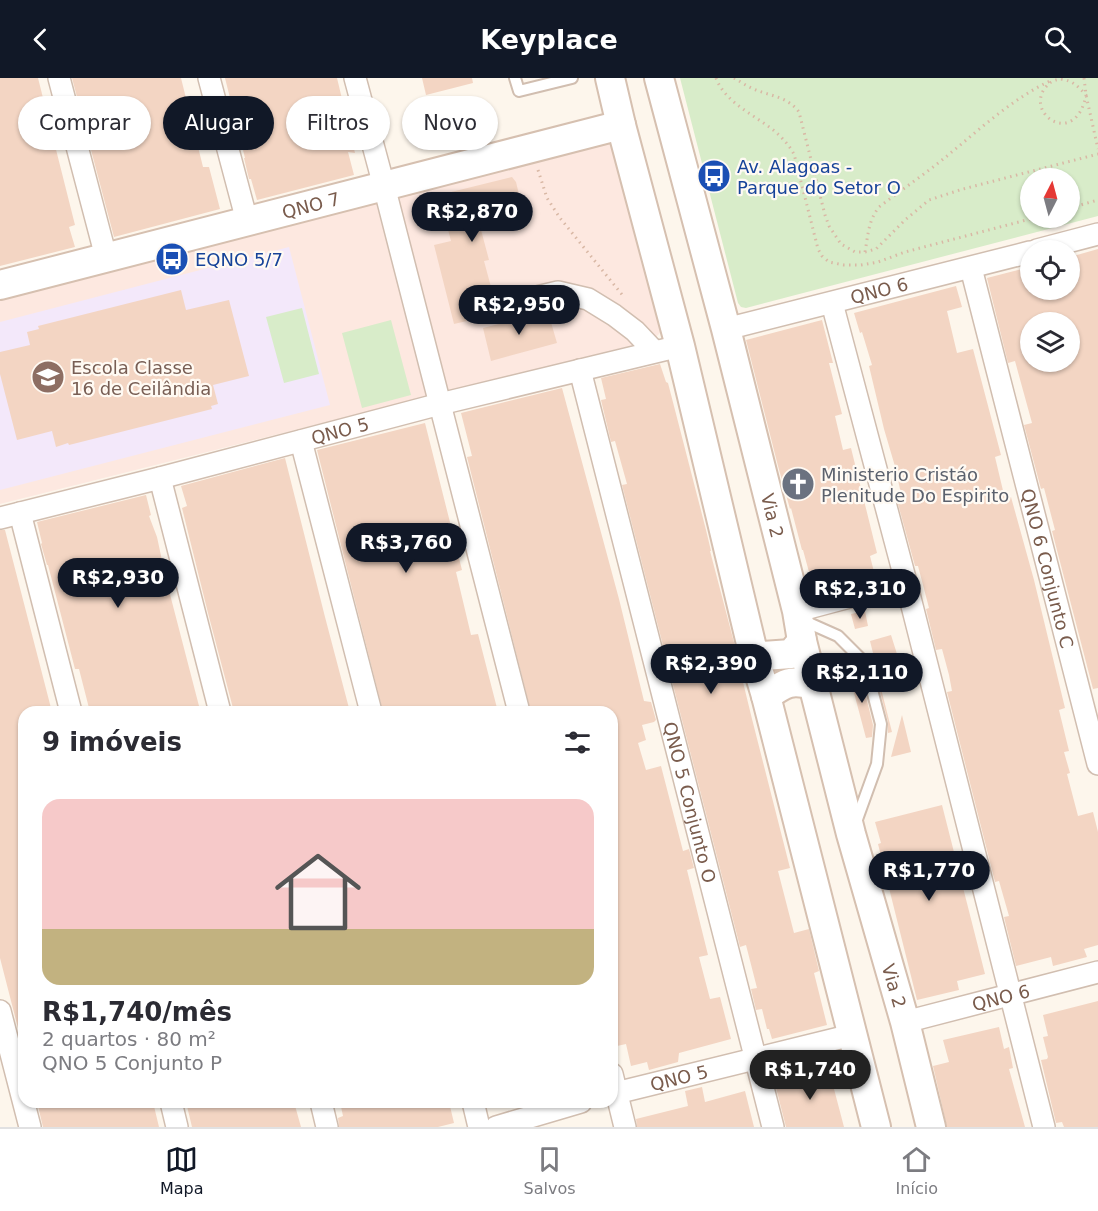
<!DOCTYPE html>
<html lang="pt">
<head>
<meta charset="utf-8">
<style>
	:root { --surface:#fff; --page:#f2f2f3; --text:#2b2b33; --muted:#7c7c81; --line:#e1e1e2; --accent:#111827 }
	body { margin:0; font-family:"DejaVu Sans",sans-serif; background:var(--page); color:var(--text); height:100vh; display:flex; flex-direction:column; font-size:22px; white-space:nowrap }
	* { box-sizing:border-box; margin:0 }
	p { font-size:20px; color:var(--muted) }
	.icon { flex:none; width:33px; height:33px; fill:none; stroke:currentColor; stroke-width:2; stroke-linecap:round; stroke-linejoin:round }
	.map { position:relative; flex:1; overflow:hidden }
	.side { position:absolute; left:18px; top:628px; width:600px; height:402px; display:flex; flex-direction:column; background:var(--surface); border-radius:18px; box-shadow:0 2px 4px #0004 }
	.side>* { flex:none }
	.hud { position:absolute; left:18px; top:18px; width:600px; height:54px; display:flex; gap:12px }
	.needle { width:39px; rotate:6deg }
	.controls { position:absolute; left:1020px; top:90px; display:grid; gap:12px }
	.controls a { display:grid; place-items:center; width:60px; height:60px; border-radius:50%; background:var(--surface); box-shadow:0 2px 4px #0004; font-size:30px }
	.price { position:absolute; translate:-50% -51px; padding:0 14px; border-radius:21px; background:var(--accent); color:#fff; font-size:20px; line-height:39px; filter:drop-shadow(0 2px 3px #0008) }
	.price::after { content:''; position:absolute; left:50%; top:36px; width:18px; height:14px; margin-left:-9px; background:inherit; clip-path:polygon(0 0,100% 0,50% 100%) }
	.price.active { background:#222; color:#fff }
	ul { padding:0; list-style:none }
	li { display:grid; align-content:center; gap:12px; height:318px; padding:0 24px }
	li span { display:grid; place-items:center; height:186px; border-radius:18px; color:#555 }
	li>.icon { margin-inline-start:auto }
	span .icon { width:108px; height:108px; fill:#fffc; stroke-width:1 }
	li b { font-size:26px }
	h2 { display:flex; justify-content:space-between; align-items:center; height:72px; padding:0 24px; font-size:26px }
	.chip { padding:0 21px; border-radius:27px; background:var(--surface); box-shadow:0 2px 4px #0004; font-size:21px; line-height:54px }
	.chip.active { background:var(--accent); color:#fff }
	header { display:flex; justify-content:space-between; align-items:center; height:78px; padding:0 24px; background:var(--accent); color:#fff; font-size:27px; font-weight:700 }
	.dock { display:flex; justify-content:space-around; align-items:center; height:84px; border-top:2px solid var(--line); background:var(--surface); font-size:16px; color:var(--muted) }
	.dock a { display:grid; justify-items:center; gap:3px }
	.dock .active { color:var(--accent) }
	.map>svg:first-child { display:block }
</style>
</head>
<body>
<header><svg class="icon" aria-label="back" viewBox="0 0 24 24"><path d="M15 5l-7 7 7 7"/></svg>Keyplace<svg class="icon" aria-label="search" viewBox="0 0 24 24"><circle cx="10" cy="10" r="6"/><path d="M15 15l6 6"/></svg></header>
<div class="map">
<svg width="1098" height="1049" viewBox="0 0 1098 1049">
	<rect width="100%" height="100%" fill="#fdf6ec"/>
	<path fill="#fde8e0" d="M610 63 615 66 663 252 653 262 0 426V218Z"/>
	<path fill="#f3e8fa" d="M289 169 330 327 0 412V244Z"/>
	<path fill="#d8ecc9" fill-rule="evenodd" d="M680 0H1098V138L746 230 741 229 738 225ZM1070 100V140H1030V100Z
		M302 230 319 296 284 305 266 239Z
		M391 242 411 317 362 330 342 255Z"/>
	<path fill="#f3d5c3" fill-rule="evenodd" d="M0 0H38L75 147 69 149 75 169 0 188Z
		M72 0H181L203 89H209L220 131 114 159Z
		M225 0H337L355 75 348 74 354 97 257 122 251 101H249L244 80H245Z
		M422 0H472L473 5 426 17Z
		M512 99 516 104 524 137 480 148 489 182 484 183 491 209 482 212 488 238 454 246 434 167 451 163 439 117Z
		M1098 171V610L1093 611 1052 453 1055 452 1044 410 1041 411 1024 347 1032 345 1015 283 1008 285 987 200 1030 189V212H1070V179ZM1030 244H1070V284H1030Z
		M956 208 962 229 947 233 957 275 973 271 1001 377 995 379 1005 421 1011 419 1034 502 1065 630 1059 632 1069 673 1064 674 1070 695 1067 696 1078 738 1093 734 1098 754V867L1084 871 1087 879 1053 888 1051 879 1016 888 1004 839 1009 838 999 803 995 804 947 614 952 613 949 597 942 571 936 572 926 531 929 530 918 488H915L898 426 903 425 898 402H899L884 351 869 288 872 287 862 254 860 255 854 235Z
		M181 212 186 232 229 222 249 298 213 307 218 326 211 328 212 331 69 367 68 365 56 369 52 353 17 362 0 296V274L30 267 27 254 39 251 38 248Z
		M548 234 557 265 491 283 483 250Z
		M822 242 833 285H829L842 336 835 338 843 372 851 370 877 475 870 478 875 498 816 513 810 493 809 494 803 472H802L791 430 790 431 778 388 746 262Z
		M660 286 666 304 668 305 706 452 711 473H710L741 591 743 599 742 600 752 641 790 790 778 793 794 855 809 851 819 893 814 895 827 947 772 961 769 951H767L762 931 756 932 751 911 757 910 746 867 740 869 622 407 627 406 615 363 611 364 601 322 606 321 601 300Z
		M562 310 619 521 644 623 651 624 656 642 654 644 642 647 646 662 638 665 646 692 661 688 683 773 689 771 694 790 687 792 708 877 699 879 710 921 720 919 731 961 679 975 678 984 649 992 647 984 631 988 626 966 617 968 612 948V634H531L467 379 472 378 461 335Z
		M425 345 462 492 456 494 471 557 478 556 498 634H383L317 372Z
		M285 380 325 539 350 634H234L208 535 182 430 187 428 181 408Z
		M146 417 151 437 149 438 157 459 166 501 199 628 171 634H90L79 591H75L48 487H47L41 466 42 465 37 444Z
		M0 452H5L52 634H24V954H19L0 880Z
		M865 533 868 548 855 551 851 536Z
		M891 557 897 576 875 583 870 563Z
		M872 583H874L892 654 888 655V644Z
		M860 594 873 647 872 659 866 660 849 596Z
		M902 637 911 674 891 679Z
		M942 727 985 896 957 903 959 912 917 922 878 766 881 765 875 744Z
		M1098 923V1049H1064L1062 1044 1056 1045 1041 982 1047 981 1048 979 1043 959 1048 958 1043 937Z
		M999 949 1004 971 1009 969 1013 990 1009 991 1025 1049H947L933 988 949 984 943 962Z
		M829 992 844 1049H786L775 1006 795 999Z
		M702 1009 705 1024 745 1013 754 1049H637L636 1041 688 1028 685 1013Z
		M37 1024H153L159 1049H43Z
		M186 1024H294L301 1049H192Z
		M340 1024H449L454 1045 438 1049H339L338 1040 343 1038Z"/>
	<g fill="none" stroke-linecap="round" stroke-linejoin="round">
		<g stroke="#d1beb0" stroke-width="14">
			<path id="lane" d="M515 0 519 13 572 0
				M802 542 838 558 865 585 881 646 877 686 856 744
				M813 597 865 585"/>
		</g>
		<g stroke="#d1beb0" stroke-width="24">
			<g id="street">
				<path d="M59 0 106 179"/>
				<path d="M209 0 247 143"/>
				<path d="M355 0 384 108 519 634"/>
				<path d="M1037 172 1098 156"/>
				<path id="s1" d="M971 190 1098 686"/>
				<path d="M832 225 906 504 1044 1049"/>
				<path d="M499 228 558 214 588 221 614 237 635 253 654 273"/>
				<path id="s2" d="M726 251 1030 174"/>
				<path id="s3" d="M580 292 773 1049"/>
				<path d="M301 363 371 634"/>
				<path d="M160 400 220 634"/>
				<path d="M20 435 71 634"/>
				<path id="s4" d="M0 440 160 400 440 326 680 268"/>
				<path d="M797 533 906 504"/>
				<path d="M0 933 30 1049"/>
				<path id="s5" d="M905 944 1098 894"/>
				<path d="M612 996 625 1049"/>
				<path id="s6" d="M612 1016 852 957"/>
				<path d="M171 1024 177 1049"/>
				<path d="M321 1024 327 1049"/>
				<path d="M473 1024 479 1049"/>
				<path d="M496 1049 581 1024"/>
			</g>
		</g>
		<g stroke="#d6c0b0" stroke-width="32">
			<g id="secondary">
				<path d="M610 0 621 47 680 268 753 574 766 618 876 1049"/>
				<path id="s7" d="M659 0 726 251 797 533 802 563 851 756 905 944 931 1049"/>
				<path id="s8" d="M0 207 621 47"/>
				<path d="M753 574 763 578 791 576 802 563"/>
				<path d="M766 618C785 605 790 601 813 607"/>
			</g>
		</g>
		<path stroke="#d9b8a5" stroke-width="3" stroke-dasharray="1.5 4.5" stroke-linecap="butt" d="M716 0C726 27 760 39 779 57 785 63 790 69 794 76L818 171 822 178 829 184 844 187H861L878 184 905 174 1034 140
			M734 0C741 4 748 9 756 12 771 18 788 19 799 34L825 137 829 148 841 166 855 174H865L876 171 905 142 929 122 963 111 1098 76
			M1084 0 1086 17 1098 71
			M1061 1C1073 3 1078 8 1086 17 1076 70 1025 37 1045 10 1050 4 1053 2 1061 1Z
			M538 92 547 120 560 140 624 219
			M1070 130 1098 122
			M865 174C868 158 868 143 879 129 900 113 922 98 942 82 977 54 1011 21 1052 2"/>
		<use href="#lane" stroke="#fff" stroke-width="10"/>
		<use href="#street" stroke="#fff" stroke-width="21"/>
		<use href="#secondary" stroke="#fff" stroke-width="28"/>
	</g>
	<defs>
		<g id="bus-disc" transform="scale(1.725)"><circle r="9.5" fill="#1a4fb4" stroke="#fffaf3"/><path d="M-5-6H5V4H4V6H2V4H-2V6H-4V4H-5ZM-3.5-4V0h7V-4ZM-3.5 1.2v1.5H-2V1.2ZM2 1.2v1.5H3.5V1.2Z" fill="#fff"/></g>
		<g id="school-disc" transform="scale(1.725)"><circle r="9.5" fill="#8d6e63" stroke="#fffaf3"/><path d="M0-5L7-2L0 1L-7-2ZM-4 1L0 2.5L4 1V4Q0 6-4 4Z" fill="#fff"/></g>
		<g id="church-disc" transform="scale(1.725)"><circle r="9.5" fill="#6b7280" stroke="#fffaf3"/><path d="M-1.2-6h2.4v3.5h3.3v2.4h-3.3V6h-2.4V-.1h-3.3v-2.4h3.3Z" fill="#fff"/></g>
	</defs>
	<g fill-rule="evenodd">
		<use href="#bus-disc" x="714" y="98"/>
		<use href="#bus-disc" x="172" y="181"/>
		<use href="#school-disc" x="48" y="299"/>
		<use href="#church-disc" x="798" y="406"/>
	</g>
	<g text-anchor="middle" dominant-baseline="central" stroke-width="4.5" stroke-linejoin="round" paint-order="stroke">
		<g font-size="18" fill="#164399" stroke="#fffaf3" text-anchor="start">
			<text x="737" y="88">Av. Alagoas -<tspan x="737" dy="21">Parque do Setor O</tspan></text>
			<text x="195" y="181">EQNO 5/7</text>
		</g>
		<g font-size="18" fill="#7a5c4d" stroke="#fffaf3">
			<text stroke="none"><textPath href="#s8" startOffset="321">QNO 7</textPath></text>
			<text stroke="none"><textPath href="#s2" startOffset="158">QNO 6</textPath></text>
			<text stroke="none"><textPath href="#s4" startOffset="351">QNO 5</textPath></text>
			<text stroke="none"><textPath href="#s7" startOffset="452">Via 2</textPath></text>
			<text stroke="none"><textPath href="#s1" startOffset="310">QNO 6 Conjunto C</textPath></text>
			<text stroke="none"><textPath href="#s3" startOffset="446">QNO 5 Conjunto O</textPath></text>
			<text stroke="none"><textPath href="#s7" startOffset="938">Via 2</textPath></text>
			<text stroke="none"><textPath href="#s5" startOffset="99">QNO 6</textPath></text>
			<text stroke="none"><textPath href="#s6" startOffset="69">QNO 5</textPath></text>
		</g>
		<g font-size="18" fill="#785e54" stroke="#fffaf3" text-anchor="start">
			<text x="71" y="289">Escola Classe<tspan x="71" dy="21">16 de Ceilândia</tspan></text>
		</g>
		<g font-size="18" fill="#5b616d" stroke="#fffaf3" text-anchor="start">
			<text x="821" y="396">Ministerio Cristáo<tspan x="821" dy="21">Plenitude Do Espirito</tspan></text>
		</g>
	</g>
</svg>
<div class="controls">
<a><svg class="needle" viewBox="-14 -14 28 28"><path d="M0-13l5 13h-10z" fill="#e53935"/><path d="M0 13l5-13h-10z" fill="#7c7c81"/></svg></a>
<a><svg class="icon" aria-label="locate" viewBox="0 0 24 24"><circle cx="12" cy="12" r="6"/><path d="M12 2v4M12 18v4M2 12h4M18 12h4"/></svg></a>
<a><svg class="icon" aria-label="layers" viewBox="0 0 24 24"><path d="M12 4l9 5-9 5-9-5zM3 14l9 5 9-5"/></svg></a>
</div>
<b class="price" style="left:472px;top:165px">R$2,870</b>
<b class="price" style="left:519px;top:258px">R$2,950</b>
<b class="price" style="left:406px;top:496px">R$3,760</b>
<b class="price" style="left:118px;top:531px">R$2,930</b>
<b class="price" style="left:860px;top:542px">R$2,310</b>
<b class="price" style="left:711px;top:617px">R$2,390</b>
<b class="price" style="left:862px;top:626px">R$2,110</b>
<b class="price" style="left:929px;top:824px">R$1,770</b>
<b class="price active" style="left:810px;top:1023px">R$1,740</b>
<div class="hud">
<a class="chip">Comprar</a>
<a class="chip active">Alugar</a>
<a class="chip">Filtros</a>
<a class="chip">Novo</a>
</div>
<section class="side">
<h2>9 imóveis<svg class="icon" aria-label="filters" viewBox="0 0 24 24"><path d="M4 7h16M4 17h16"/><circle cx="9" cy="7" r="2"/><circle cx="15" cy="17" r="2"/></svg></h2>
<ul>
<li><span style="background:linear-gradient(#f6c9c9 70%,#c2b280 0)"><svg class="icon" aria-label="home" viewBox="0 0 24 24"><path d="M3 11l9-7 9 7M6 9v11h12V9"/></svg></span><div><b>R$1,740/mês</b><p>2 quartos · 80 m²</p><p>QNO 5 Conjunto P</p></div></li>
</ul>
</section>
</div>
<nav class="dock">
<a class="active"><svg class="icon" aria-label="map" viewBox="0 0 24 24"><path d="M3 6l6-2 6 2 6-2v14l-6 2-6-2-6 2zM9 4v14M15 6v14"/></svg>Mapa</a>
<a><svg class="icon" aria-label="saved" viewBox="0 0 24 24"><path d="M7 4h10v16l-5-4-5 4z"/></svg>Salvos</a>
<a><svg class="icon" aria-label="home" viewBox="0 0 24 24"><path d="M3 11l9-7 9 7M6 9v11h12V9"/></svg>Início</a>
</nav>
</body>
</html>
